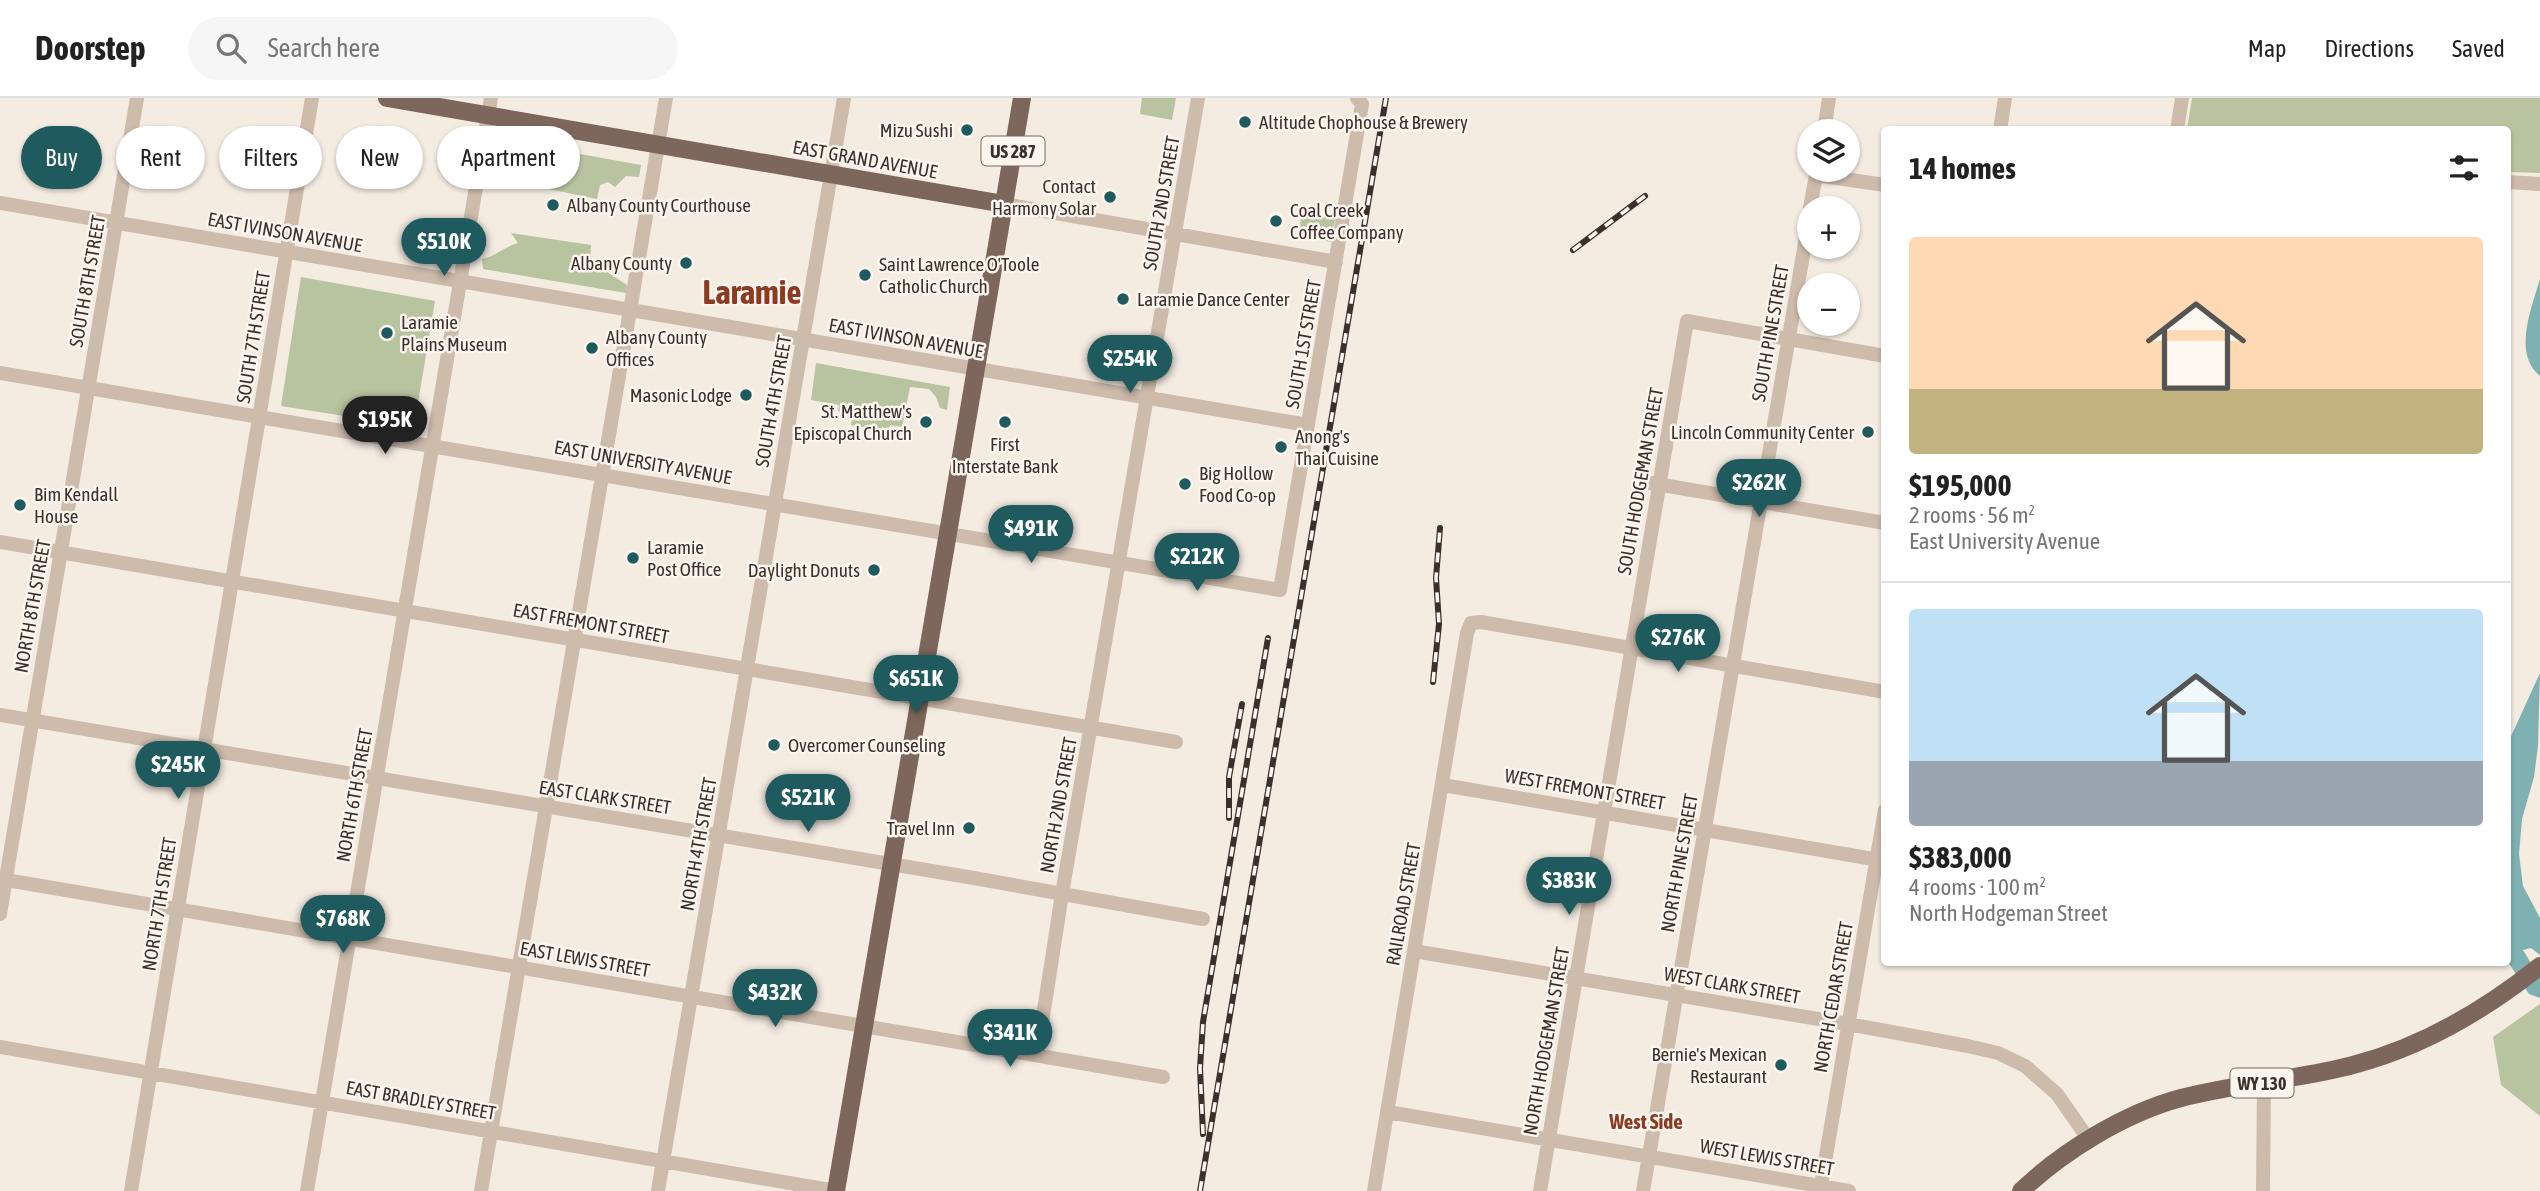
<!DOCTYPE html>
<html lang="en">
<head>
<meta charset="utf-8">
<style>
	:root { --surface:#fff; --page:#f6f6f6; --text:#222; --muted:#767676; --line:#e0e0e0; --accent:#1f5a5e }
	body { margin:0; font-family:"Asap Condensed",sans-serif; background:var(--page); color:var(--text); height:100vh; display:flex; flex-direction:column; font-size:26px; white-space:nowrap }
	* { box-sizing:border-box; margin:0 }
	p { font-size:23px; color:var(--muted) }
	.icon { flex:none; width:38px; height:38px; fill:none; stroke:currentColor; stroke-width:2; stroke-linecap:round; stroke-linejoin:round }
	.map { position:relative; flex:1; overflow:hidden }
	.side { position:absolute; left:1881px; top:28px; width:630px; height:840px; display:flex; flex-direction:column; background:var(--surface); border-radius:7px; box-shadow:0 2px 5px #0004 }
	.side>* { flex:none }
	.hud { position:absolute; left:21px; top:28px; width:665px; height:63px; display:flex; gap:14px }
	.tools { position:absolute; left:1797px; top:21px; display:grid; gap:14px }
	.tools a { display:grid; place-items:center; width:63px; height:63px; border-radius:50%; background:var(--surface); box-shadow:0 2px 5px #0004; font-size:35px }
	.price { position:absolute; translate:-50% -60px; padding:0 16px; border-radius:24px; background:var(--accent); color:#fff; font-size:23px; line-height:46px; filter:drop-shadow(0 2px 4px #0008) }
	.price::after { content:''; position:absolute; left:50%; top:42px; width:21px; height:16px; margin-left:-10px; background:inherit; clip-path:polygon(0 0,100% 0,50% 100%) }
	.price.selected { background:#222; color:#fff }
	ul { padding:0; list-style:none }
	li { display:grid; align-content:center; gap:14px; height:371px; padding:0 28px }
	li+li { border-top:2px solid var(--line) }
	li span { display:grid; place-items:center; height:217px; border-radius:7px; color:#555 }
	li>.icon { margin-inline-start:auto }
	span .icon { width:126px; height:126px; fill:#fffc; stroke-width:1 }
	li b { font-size:30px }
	h2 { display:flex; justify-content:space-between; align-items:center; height:84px; padding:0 28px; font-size:30px }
	.pill { padding:0 24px; border-radius:32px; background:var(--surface); box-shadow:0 2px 5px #0004; font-size:24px; line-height:63px }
	.pill.selected { background:var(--accent); color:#fff }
	header { display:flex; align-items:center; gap:42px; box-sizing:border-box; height:98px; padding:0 35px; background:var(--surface); border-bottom:2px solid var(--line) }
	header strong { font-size:33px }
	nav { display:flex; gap:38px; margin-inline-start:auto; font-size:24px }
	.search { width:490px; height:63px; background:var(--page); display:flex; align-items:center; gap:18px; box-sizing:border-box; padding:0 24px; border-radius:38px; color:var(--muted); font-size:26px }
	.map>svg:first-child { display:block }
</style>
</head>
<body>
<header>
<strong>Doorstep</strong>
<div class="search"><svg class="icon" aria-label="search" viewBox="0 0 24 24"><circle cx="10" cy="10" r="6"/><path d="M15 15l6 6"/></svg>Search here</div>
<nav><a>Map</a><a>Directions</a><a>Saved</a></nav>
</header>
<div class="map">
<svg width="2540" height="1093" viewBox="0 0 2540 1093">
	<rect width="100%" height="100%" fill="#f4ebe1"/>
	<path fill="#b8c4a0" d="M1142 0H1176L1172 22 1140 16Z
		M2192 0H2540V75L2508 74V32L2187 31Z
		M503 42 641 67 639 79 626 78 615 89 608 84 600 87 597 101 524 86 529 65 500 55Z
		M1302 115 1335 121 1331 144 1298 138Z
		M511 135 591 147 590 162 604 167 607 174 627 187 626 195 483 171 482 161C496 158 504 149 518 145Z
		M301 179 435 203 414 329 281 308Z
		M816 265 950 289 947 312 940 310 936 299 929 291 910 289 902 329 890 327 888 334 851 327 852 316 838 313 839 307 811 302Z
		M2540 906V1018L2501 987 2493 939Z"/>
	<path fill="#7fb0b2" d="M2540 181V278C2512 256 2532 209 2540 181Z
		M2540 575 2538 648 2534 679 2522 721 2519 756 2523 788 2540 820V857L2531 850 2523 852 2540 880V900L2529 896 2508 864V645Z"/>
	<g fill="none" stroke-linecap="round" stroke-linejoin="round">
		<path stroke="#cdbbac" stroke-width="14" d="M2000 32 2005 0
			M2177 32 2182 0
			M1824 33 1829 0
			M1816 77 1885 87
			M2508 84 2540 86
			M0 105 1308 327
			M1004 106 1336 164
			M1810 110 1817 72
			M0 275 1280 492 1362 6 1357 0
			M1639 383 1885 425
			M0 444 1176 644
			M0 617 974 780 1203 821
			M1443 687 1885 763
			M0 781 1163 979
			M0 816 137 0
			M1414 853 1848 926 1968 948 1998 955 2025 968 2057 996 2089 1042
			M0 949 836 1093
			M1037 957 1062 796 1198 0
			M1388 1014 1849 1093
			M131 1093 312 0
			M307 1093 491 0
			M481 1093 666 0
			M658 1093 844 0
			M1374 1093 1467 535 1471 525 1481 524 1885 594
			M1540 1093 1687 223 1885 258
			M1643 1093 1810 116
			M1820 1093 1885 712
			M2263 1093 2264 985"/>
		<path stroke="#7d675c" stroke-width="18" d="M387 0 1004 106
			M836 1093 1022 0
			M2021 1093C2063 1053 2125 1015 2181 1000 2238 985 2297 982 2353 967 2422 949 2485 912 2540 868"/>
		<g stroke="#3b302b" stroke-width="6">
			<path id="rail" d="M1573 152 1645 98
				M1433 584 1439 526 1436 480 1440 430
				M1229 720V679L1242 606
				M1203 1036 1200 970 1203 924 1268 540
				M1200 1093 1386 0"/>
		</g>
		<use href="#rail" stroke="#fbf5ee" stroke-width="3.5" stroke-dasharray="10" stroke-linecap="butt"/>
	</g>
	<g fill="#1f5a5e" stroke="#fbf5ee" stroke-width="2.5">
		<circle cx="1245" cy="24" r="7"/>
		<circle cx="967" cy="32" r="7"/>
		<circle cx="1110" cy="99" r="7"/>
		<circle cx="553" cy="107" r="7"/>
		<circle cx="1276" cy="123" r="7"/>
		<circle cx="686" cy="165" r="7"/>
		<circle cx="865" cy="177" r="7"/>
		<circle cx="1123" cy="201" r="7"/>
		<circle cx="387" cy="235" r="7"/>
		<circle cx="592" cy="250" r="7"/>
		<circle cx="746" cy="297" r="7"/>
		<circle cx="926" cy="324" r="7"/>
		<circle cx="1005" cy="324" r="7"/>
		<circle cx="1868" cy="334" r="7"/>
		<circle cx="1281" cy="349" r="7"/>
		<circle cx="1185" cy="386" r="7"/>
		<circle cx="20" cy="407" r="7"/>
		<circle cx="633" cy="460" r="7"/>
		<circle cx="874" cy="472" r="7"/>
		<circle cx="774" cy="647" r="7"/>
		<circle cx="969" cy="730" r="7"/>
		<circle cx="1781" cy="967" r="7"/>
	</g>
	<g text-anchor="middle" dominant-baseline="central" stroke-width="5" stroke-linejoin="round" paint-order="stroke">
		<g fill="#fbf5ee" stroke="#756b66" stroke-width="2">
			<rect x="981.5" y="38.5" width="63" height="29" rx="5"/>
			<rect x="2230.5" y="970.5" width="63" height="29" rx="5"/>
		</g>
		<g font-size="18" font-weight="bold" fill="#3b302b">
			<text x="1013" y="53">US 287</text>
			<text x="2262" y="985">WY 130</text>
		</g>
		<g font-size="19" fill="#3b302b" stroke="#fbf5ee" text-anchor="start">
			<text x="1259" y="24">Altitude Chophouse &amp; Brewery</text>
			<text x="953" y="32" text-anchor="end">Mizu Sushi</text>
			<text x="1096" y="88" text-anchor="end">Contact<tspan x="1096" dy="22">Harmony Solar</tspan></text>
			<text x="567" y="107">Albany County Courthouse</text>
			<text x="1290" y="112">Coal Creek<tspan x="1290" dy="22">Coffee Company</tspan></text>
			<text x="672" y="165" text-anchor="end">Albany County</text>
			<text x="879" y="166">Saint Lawrence O'Toole<tspan x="879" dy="22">Catholic Church</tspan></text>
			<text x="1137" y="201">Laramie Dance Center</text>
			<text x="401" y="224">Laramie<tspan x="401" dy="22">Plains Museum</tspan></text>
			<text x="606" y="239">Albany County<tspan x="606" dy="22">Offices</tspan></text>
			<text x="732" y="297" text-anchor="end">Masonic Lodge</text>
			<text x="912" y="313" text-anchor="end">St. Matthew's<tspan x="912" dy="22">Episcopal Church</tspan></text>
			<text x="1854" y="334" text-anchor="end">Lincoln Community Center</text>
			<text x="1295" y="338">Anong's<tspan x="1295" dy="22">Thai Cuisine</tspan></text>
			<text x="1005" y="346" text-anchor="middle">First<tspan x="1005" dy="22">Interstate Bank</tspan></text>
			<text x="1199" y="375">Big Hollow<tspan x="1199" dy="22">Food Co-op</tspan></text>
			<text x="34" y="396">Bim Kendall<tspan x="34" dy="22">House</tspan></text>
			<text x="647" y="449">Laramie<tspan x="647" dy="22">Post Office</tspan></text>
			<text x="860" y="472" text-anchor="end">Daylight Donuts</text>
			<text x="788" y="647">Overcomer Counseling</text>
			<text x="955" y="730" text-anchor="end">Travel Inn</text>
			<text x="1767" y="956" text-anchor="end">Bernie's Mexican<tspan x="1767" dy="22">Restaurant</tspan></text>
		</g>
		<g font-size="19" fill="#3b302b" stroke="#fbf5ee">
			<text transform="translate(865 61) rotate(10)">EAST GRAND AVENUE</text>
			<text transform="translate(1161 105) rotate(-80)">SOUTH 2ND STREET</text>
			<text transform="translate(285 134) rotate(10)">EAST IVINSON AVENUE</text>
			<text transform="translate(87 183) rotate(-80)">SOUTH 8TH STREET</text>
			<text transform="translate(1770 235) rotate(-80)">SOUTH PINE STREET</text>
			<text transform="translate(253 239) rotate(-81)">SOUTH 7TH STREET</text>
			<text transform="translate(906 240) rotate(10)">EAST IVINSON AVENUE</text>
			<text transform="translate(1303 246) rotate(-80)">SOUTH 1ST STREET</text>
			<text transform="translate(773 303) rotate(-80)">SOUTH 4TH STREET</text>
			<text transform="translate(643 364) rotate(10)">EAST UNIVERSITY AVENUE</text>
			<text transform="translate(1640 383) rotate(-80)">SOUTH HODGEMAN STREET</text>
			<text transform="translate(32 508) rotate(-80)">NORTH 8TH STREET</text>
			<text transform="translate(591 525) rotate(10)">EAST FREMONT STREET</text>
			<text transform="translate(1585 691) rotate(10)">WEST FREMONT STREET</text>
			<text transform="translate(354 697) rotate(-80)">NORTH 6TH STREET</text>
			<text transform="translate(605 699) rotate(9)">EAST CLARK STREET</text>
			<text transform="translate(1058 707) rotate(-80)">NORTH 2ND STREET</text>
			<text transform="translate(698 746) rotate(-80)">NORTH 4TH STREET</text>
			<text transform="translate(1679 765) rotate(-80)">NORTH PINE STREET</text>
			<text transform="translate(159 806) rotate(-81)">NORTH 7TH STREET</text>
			<text transform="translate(1403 806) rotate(-80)">RAILROAD STREET</text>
			<text transform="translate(585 861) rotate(10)">EAST LEWIS STREET</text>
			<text transform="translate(1732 887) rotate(10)">WEST CLARK STREET</text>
			<text transform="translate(1833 899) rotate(-80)">NORTH CEDAR STREET</text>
			<text transform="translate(1546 943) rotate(-80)">NORTH HODGEMAN STREET</text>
			<text transform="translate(421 1002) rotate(10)">EAST BRADLEY STREET</text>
			<text transform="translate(1767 1059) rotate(10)">WEST LEWIS STREET</text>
		</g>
		<g font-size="21" font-weight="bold" fill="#8c3b22" stroke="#fbf5ee">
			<text x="1646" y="1023">West Side</text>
		</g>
		<g font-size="33" font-weight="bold" fill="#8c3b22" stroke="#fbf5ee">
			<text x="752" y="194">Laramie</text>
		</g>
	</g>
</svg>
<div class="tools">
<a><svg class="icon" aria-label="layers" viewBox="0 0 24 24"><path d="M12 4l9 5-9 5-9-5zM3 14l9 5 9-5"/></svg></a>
<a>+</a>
<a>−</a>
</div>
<b class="price" style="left:444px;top:180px">$510K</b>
<b class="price" style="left:1130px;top:297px">$254K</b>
<b class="price selected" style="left:385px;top:358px">$195K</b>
<b class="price" style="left:1759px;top:421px">$262K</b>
<b class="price" style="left:1031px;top:467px">$491K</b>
<b class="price" style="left:1197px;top:495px">$212K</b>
<b class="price" style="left:1678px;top:576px">$276K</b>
<b class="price" style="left:916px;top:617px">$651K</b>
<b class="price" style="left:178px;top:703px">$245K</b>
<b class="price" style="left:808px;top:736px">$521K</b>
<b class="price" style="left:1569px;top:819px">$383K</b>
<b class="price" style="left:343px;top:857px">$768K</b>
<b class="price" style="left:775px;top:931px">$432K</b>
<b class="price" style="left:1010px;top:971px">$341K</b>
<div class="hud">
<a class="pill selected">Buy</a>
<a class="pill">Rent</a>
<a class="pill">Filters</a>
<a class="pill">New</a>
<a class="pill">Apartment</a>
</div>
<section class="side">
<h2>14 homes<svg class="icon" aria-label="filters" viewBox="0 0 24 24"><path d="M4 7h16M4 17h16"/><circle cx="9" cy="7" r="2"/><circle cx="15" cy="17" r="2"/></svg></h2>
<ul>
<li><span style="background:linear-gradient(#ffd9b3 70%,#c2b280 0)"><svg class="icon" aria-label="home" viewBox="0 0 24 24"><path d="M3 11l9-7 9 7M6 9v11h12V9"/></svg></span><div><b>$195,000</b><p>2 rooms · 56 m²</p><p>East University Avenue</p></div></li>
<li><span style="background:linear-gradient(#bfe0f5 70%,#9aa5b1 0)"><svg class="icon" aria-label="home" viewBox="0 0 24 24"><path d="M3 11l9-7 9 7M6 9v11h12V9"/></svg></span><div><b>$383,000</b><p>4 rooms · 100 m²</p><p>North Hodgeman Street</p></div></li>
</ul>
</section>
</div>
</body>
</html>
